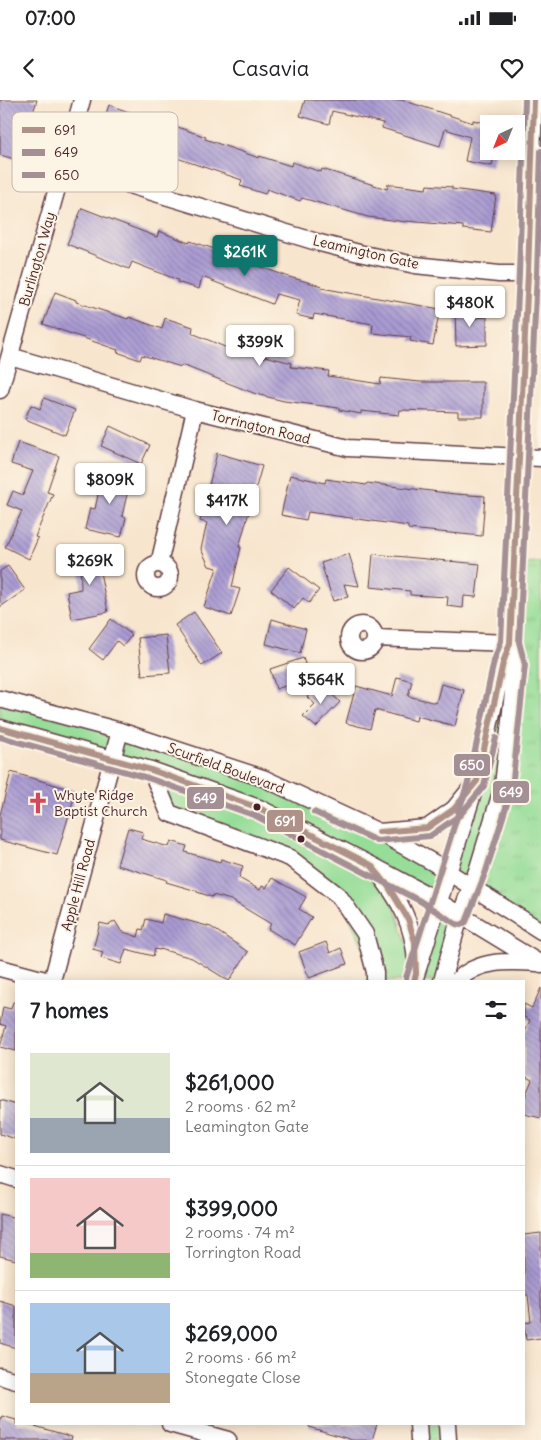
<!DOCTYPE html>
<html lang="en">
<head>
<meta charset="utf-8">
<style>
	:root { --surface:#fff; --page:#f2f2f2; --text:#202124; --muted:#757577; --line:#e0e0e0; --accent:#0f766e }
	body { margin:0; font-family:Delius,sans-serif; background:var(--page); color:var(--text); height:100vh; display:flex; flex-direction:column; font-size:19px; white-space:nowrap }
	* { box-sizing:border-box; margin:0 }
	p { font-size:16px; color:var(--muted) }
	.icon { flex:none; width:28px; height:28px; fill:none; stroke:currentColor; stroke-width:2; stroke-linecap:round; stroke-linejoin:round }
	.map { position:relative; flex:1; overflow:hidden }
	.sheet { position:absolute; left:15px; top:880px; width:510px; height:445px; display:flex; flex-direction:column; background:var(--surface); border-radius:0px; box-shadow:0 2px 12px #0003 }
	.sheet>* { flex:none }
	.needle { width:32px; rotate:223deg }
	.controls { position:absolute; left:480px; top:15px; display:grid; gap:10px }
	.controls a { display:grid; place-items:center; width:45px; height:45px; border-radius:0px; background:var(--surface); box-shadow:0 2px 12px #0003; font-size:25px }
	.price { position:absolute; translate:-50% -42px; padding:0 11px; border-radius:5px; background:#fff; color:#222; font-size:16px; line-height:32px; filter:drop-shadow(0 1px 2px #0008) }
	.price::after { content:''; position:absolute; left:50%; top:30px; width:15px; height:11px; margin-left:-8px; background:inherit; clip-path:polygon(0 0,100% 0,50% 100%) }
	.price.active { background:var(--accent); color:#fff }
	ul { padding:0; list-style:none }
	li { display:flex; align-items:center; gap:15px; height:125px; padding:0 15px }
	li+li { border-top:1px solid var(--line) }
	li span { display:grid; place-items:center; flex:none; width:140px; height:100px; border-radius:0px; color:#555 }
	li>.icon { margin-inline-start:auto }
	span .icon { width:60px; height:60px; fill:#fffc; stroke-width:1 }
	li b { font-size:21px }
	h2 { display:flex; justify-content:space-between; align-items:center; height:60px; padding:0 15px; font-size:21px }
	.status { display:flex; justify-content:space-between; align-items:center; height:35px; padding:0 25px; background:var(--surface); direction:ltr }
	.status svg { height:14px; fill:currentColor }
	header { display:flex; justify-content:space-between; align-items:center; height:65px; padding:0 15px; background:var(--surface); font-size:22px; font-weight:600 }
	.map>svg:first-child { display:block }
</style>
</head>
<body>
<div class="status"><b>07:00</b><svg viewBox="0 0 49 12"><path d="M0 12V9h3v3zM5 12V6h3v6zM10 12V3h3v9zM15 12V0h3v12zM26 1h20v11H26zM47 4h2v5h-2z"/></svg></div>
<header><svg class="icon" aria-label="back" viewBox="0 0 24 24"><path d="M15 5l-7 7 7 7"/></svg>Casavia<svg class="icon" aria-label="heart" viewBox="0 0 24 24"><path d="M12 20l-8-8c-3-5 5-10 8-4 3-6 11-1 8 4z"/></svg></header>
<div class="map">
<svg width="541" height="1340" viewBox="0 0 541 1340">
	<defs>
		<pattern id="park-tufts" width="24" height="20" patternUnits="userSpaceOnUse" patternTransform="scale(1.25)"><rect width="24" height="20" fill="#96dd98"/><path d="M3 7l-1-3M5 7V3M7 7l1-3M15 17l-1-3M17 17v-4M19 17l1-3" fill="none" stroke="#83bd83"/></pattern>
		<pattern id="building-back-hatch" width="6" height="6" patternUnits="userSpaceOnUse" patternTransform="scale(1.25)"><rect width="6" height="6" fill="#a99bd3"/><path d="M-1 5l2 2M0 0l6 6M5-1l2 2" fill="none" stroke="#8c7eab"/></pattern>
	</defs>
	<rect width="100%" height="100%" fill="#fcf5e5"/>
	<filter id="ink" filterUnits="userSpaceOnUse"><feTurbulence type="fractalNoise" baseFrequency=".02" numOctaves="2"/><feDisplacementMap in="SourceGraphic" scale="10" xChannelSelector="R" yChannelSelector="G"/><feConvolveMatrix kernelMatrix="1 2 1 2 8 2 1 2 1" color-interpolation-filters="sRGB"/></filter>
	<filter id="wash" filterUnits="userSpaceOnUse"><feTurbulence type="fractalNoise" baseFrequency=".0096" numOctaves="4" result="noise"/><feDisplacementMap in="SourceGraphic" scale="20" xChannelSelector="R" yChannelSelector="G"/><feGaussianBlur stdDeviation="1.12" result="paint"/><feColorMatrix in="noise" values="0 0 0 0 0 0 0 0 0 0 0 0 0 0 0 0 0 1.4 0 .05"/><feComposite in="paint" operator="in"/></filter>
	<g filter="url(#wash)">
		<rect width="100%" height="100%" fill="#f8e5ce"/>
		<path fill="#96dd98" stroke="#707e62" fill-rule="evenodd" d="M510 543 503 686 471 788 448 772 438 802 460 816 442 881H375V872L339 796 290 758 169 713 151 670 0 628V599L263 678 447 771ZM388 786 438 802 416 872Z
			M418 1324H447L448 1340H419Z"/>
		<path fill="url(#park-tufts)" stroke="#707e62" d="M538 462 541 463V831L471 788 503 686 514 463Z"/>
		<g id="blocks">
			<path fill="url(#building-back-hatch)" d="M0 0H37L18 60 0 55Z
				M305 0H402L473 23V20L489 24V51H495L492 66 465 61 470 37 445 29 440 46 382 28 383 23 332 11 329 24 300 16Z
				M109 5 146 18 147 15 176 25 175 26 206 37 205 39 259 58V56L291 66 292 62 321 72 322 69 387 89 388 84 426 89 427 85 452 87V89L496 95 491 132 463 129V126L406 121V122L368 117 302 98 300 101 267 89 265 94 240 86 242 80 100 32Z
				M82 108 157 137 159 131 189 143 190 141 224 152 225 149 249 158 247 162 289 177 322 186 321 188 440 209 433 245 410 241 411 237 372 233 373 224 314 214 313 219 296 215 300 200 276 194 272 204 202 177 199 189 177 182 178 180 132 162 129 169 94 155 67 144Z
				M55 192 76 200V202L128 219 129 217 162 229 165 218 193 227 192 233 234 251 235 248 265 258V256L292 263 291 267 329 271 328 276 380 284 381 278 420 282H483V317H458V312L400 310 399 315 361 311V314L339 310V308L284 301 256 294 182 265 181 267 142 255 140 260 117 252 118 250 43 224Z
				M474 207V218L487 217V245L456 246 455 208Z
				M44 298 75 310 65 335 25 319 31 305 40 309Z
				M110 326 150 345 141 364 101 346Z
				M18 342 59 356 47 392 53 394 35 437 38 438 29 459 5 447 22 411 7 405 13 391 23 395 33 371 11 364Z
				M217 353 262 366 239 447H241L232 487 240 489 231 516 204 507 217 468 209 466 201 449 207 423 200 421Z
				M103 371 131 377 122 416 126 418 121 437 85 429 90 408 95 409Z
				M290 375 325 383 326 379 366 385 367 383 455 394 485 396 482 436 408 429V426L308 412 306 420 281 415Z
				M80 450H107V472H100L108 512 72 519 67 492 81 489Z
				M349 454 359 486 344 484 348 497 333 501 321 463Z
				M373 454 480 464 476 497 464 496 463 508 447 506 448 497 410 495V491L370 487Z
				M8 466 25 490 0 507V471Z
				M289 467 319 490 309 503 303 498 294 509 271 490Z
				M194 512 222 553 202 566 175 525Z
				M111 519 132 535 123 546 117 541 103 560 89 549Z
				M272 519 306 529 300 553 266 544Z
				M166 535 170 573 142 575 138 538Z
				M303 558 310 578 276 589 270 569Z
				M397 577 412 581 408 596 436 603 441 584 464 590 455 626 417 616 416 621 375 610 370 629 346 623 356 586 392 596Z
				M320 583 340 602 316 627 303 616 315 604 307 597Z
				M11 672 76 691 57 755 0 740V715Z
				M128 728 143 732 141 739 169 747 171 741 187 746 185 752 220 762 221 759 243 766 239 778 260 790 262 786 266 788 272 778 306 797 299 809 312 817 295 845 268 829 271 824 231 800 213 795 212 797 197 792V791L166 782 167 780 117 765Z
				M163 814 211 827 248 852 229 881 192 858 160 849V850L155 849 153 856 126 849 121 864 101 858 103 852 93 849 100 823 109 825 115 821 121 831 138 837 140 829 143 830 146 819 161 823Z
				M326 842 330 853 341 848 347 864 309 878 299 852Z
				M541 888V1018L524 1014V999L532 980 524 976V934L530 920 524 917V904L532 908Z
				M13 902 16 903V951L0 947 6 926 0 924 3 907 11 909Z
				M0 1000 16 1005V1039L0 1034Z
				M0 1114 16 1118V1160L0 1156Z
				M541 1133V1238L526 1240 524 1223 531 1222 528 1195H524V1135Z
				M0 1201 16 1206V1248L0 1243Z
				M2 1316 16 1320V1324H28L72 1337 71 1340H0V1323Z
				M310 1324H377L372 1340H352L309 1327Z"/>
		</g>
	</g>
	<g filter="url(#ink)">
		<use href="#blocks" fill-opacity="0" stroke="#643d43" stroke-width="1"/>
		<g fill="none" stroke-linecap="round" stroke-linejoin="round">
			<g stroke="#643d43" stroke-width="19">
				<path id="minor" d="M63 65 320 143 359 153 415 165 499 174H541
					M10 256 195 310 348 348 541 358
					M0 290 82 0
					M159 464 195 310
					M146 476a12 12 0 1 1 24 0a12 12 0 1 1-24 0Z
					M349 538a13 13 0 1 1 26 0a13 13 0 1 1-26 0Z
					M375 538 510 543
					M0 599 120 631 263 678 379 732 434 763 541 831
					M0 628 151 670 259 708 371 765 424 793 541 864
					M151 670 169 713 290 758 339 796 365 834 375 872V881
					M379 732 427 728 454 709 471 688
					M376 770C400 800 414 824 416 863
					M0 868 49 881
					M52 881 120 631
					M414 881 477 681 503 563 510 543
					M442 881 460 816 478 768 503 686 516 565 510 543 528 173 534 0
					M457 881C478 859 509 861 537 863
					M0 1074 16 1079
					M0 1276 16 1281
					M170 1324 228 1340
					M418 1324 419 1340
					M447 1324 448 1340"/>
			</g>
			<use href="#minor" stroke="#fff" stroke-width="16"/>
			<g stroke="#fcf5e5" stroke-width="10">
				<path id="bus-1" d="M0 628 151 670 259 708 371 765 388 786 408 819 415 842 416 874 414 881
					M379 732 427 728 454 709 477 681 503 563 510 543 528 173 534 0"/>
			</g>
			<g stroke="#fcf5e5" stroke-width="10">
				<path id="bus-2" d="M0 637 148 678 256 716 420 801 456 824 461 825 466 822 486 771 512 688 525 565 519 542 537 173 541 51
					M314 712 377 741 430 736 460 715 484 686 496 638"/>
			</g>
			<g stroke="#fcf5e5" stroke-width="10">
				<path id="bus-3" d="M406 878 469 679 494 561 501 541 519 173 525 0"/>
			</g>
			<use href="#bus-1" stroke="#ae928a" stroke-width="6"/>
			<use href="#bus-2" stroke="#a48f95" stroke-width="6"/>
			<use href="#bus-3" stroke="#a48f95" stroke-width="6"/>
		</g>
	</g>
	<defs>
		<g id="church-bare" transform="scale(1.725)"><path d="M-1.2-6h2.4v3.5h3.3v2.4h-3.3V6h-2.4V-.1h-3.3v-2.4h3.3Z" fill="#d1495b" stroke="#fcf5e5" stroke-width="2.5" paint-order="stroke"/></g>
	</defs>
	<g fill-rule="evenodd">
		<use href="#church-bare" x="38" y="703"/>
	</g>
	<g fill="#4a1f2b" stroke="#fcf5e5" stroke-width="2">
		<circle cx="257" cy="707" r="4.5"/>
		<circle cx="301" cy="739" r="4.5"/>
	</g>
	<g text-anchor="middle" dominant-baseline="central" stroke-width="4" stroke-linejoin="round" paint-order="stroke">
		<g font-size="14" fill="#4a1f2b" stroke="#fcf5e5">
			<text transform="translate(366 152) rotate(13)">Leamington Gate</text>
			<text transform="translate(37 159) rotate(-74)">Burlington Way</text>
			<text transform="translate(261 327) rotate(14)">Torrington Road</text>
			<text transform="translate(226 668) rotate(20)">Scurfield Boulevard</text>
			<text transform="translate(78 785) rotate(-75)">Apple Hill Road</text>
		</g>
		<g font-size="14" fill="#4a1f2b" stroke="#fcf5e5" text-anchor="start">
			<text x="54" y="695">Whyte Ridge<tspan x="54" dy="16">Baptist Church</tspan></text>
		</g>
	</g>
	<rect x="12" y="12" width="166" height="80" rx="8" fill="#fcf5e5" stroke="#c7b5ad" stroke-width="1"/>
	<rect x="22" y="27" width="23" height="6" fill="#ae928a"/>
	<rect x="22" y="49" width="23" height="7" fill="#a48f95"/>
	<rect x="22" y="72" width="23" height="6" fill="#a48f95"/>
	<g font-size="14" fill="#4a1f2b">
		<text x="54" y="35">691</text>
		<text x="54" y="57">649</text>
		<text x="54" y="80">650</text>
	</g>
	<g stroke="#fcf5e5" stroke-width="2">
		<rect x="453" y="653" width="38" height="24" rx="5" fill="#a48f95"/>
		<rect x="492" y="680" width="38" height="24" rx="5" fill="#a48f95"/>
		<rect x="186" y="686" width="39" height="24" rx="5" fill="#a48f95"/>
		<rect x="266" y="709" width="38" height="24" rx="5" fill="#ae928a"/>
	</g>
	<g font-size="14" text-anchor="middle" font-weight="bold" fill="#fff">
		<text x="472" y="670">650</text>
		<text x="511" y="697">649</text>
		<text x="205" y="703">649</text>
		<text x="285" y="726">691</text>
	</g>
</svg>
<div class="controls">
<a><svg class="needle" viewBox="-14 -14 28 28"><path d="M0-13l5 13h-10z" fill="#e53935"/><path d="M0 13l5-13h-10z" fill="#757577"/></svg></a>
</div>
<b class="price active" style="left:245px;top:177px">$261K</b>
<b class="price" style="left:470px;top:228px">$480K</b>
<b class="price" style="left:260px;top:267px">$399K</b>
<b class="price" style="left:110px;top:405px">$809K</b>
<b class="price" style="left:227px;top:426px">$417K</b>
<b class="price" style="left:90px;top:486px">$269K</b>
<b class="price" style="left:321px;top:605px">$564K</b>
<section class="sheet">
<h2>7 homes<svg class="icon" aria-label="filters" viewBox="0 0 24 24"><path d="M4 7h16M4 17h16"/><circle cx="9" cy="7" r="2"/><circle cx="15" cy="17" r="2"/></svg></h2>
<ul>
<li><span style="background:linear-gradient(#dfe7d0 65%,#9aa5b1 0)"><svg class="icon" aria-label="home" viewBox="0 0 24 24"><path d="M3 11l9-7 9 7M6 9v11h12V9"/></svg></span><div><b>$261,000</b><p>2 rooms · 62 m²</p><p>Leamington Gate</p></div></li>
<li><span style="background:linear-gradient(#f6c9c9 75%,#8fb573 0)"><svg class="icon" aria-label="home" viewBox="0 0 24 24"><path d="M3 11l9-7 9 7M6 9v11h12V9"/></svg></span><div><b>$399,000</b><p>2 rooms · 74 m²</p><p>Torrington Road</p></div></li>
<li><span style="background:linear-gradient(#a9c7e8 70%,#b9a48a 0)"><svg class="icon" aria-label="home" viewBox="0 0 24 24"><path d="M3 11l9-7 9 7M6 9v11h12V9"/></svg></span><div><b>$269,000</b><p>2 rooms · 66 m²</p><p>Stonegate Close</p></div></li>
</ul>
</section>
</div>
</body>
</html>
